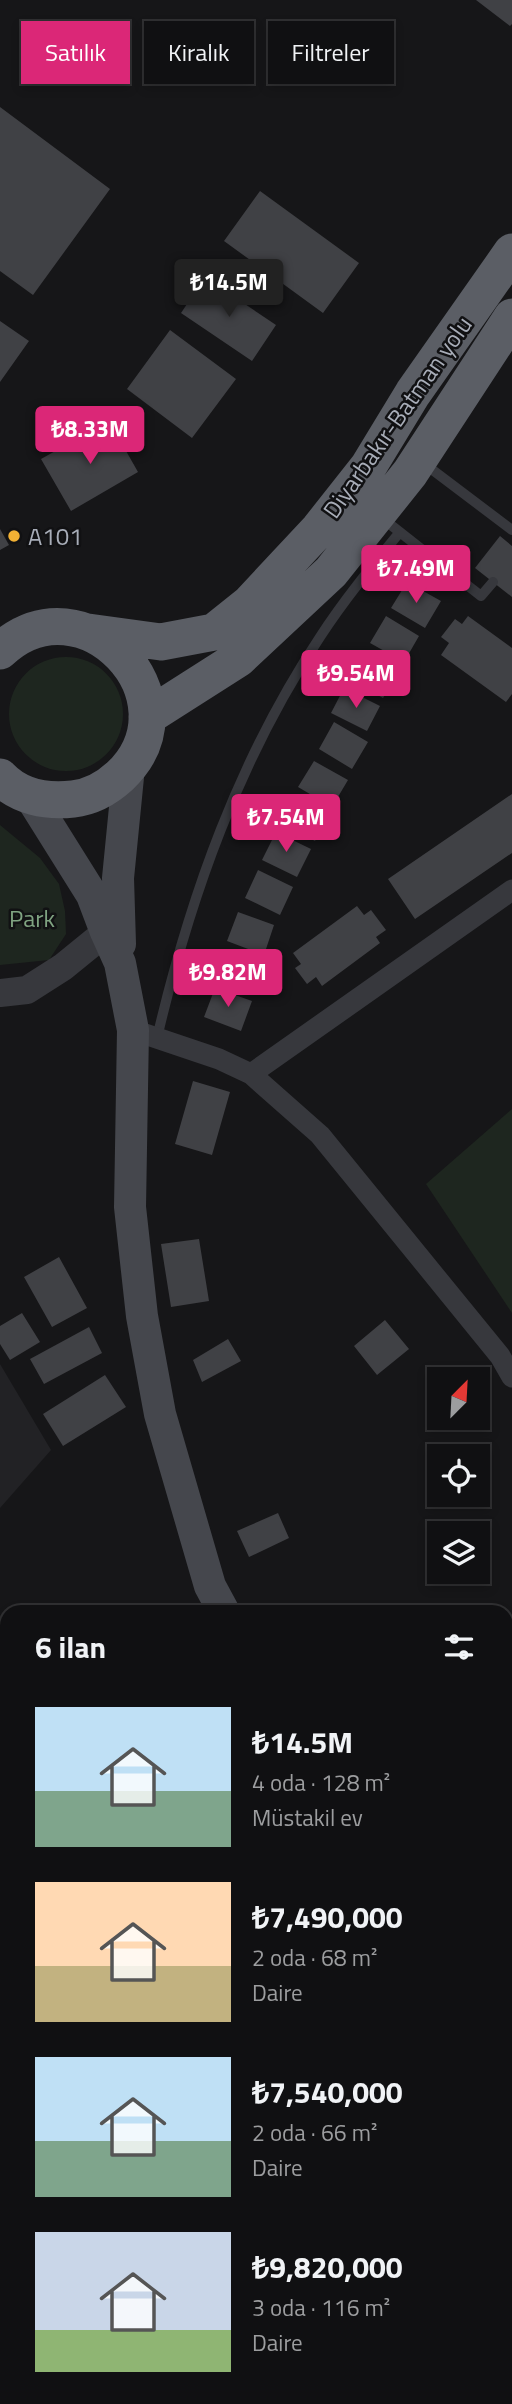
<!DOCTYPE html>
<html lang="tr">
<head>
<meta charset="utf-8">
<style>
	:root { --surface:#101012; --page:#1e1e20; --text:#f1f3f6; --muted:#9c9d9f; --line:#303032; --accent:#db2777 }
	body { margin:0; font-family:"Titillium Web",sans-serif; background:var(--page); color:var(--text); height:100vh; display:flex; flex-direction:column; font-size:26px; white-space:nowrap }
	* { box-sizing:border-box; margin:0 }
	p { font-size:23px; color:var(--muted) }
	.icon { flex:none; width:38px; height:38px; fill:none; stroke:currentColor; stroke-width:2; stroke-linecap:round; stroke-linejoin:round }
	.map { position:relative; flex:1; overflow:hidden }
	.drawer { position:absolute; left:0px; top:1605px; width:513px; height:800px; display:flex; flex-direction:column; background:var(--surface); border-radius:21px 21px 0 0; box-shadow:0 4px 10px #0003,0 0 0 2px var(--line) }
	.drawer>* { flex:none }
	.guide { position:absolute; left:21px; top:21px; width:471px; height:63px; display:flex; gap:14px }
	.needle { width:46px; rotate:24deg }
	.controls { position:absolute; left:427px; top:1367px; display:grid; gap:14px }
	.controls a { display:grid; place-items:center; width:63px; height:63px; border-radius:0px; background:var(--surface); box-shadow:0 4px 10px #0003,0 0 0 2px var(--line); font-size:35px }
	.price { position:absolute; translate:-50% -60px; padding:0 16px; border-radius:7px; background:var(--accent); color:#fff; font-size:23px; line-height:46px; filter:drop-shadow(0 2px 4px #0008) }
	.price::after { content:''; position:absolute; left:50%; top:42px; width:21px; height:16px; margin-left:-10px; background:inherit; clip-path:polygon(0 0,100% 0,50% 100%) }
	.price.on { background:#222; color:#fff }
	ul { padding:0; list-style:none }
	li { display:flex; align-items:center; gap:21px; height:175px; padding:0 35px }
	li span { display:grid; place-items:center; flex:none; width:196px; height:140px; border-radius:0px; color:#555 }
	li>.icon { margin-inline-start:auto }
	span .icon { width:84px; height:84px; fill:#fffc; stroke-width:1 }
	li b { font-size:30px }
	h2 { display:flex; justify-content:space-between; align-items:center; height:84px; padding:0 35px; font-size:30px }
	.pill { padding:0 24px; border-radius:0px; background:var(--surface); box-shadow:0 4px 10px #0003,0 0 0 2px var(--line); font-size:24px; line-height:63px }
	.pill.on { background:var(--accent); color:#fff }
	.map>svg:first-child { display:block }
</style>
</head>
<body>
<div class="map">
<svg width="512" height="2404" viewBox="0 0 512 2404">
	<rect width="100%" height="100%" fill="#161618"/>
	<path fill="#222225" d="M0 1364 51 1450 0 1508Z"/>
	<path fill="#1e261f" d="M9 714a57 57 0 1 1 114 0a57 57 0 1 1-114 0Z
		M0 825 40 858 59 884 65 911 66 934 49 960 0 965Z
		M512 1109V1313L426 1184Z
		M7 2026V2368L0 2376V2033Z"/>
	<path fill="#404145" d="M476 0H512V24L510 26Z
		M0 107 110 189 33 295 0 271Z
		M260 191 359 263 323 313 224 241Z
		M205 277 276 325 252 361 181 313Z
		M0 321 29 341 0 382Z
		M170 330 236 379 192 438 127 389Z
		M109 421 138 472 71 511 41 459Z
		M0 529 9 545 0 550Z
		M500 536 512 546V597L475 568Z
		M407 582 441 601 425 628 391 608Z
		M386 616 419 636 404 662 370 643Z
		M468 616 512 648V694L506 702 441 655 449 643 441 637 455 619 462 624Z
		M365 652 399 672 383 698 349 679Z
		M344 688 380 706 367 731 331 713Z
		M334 722 368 742 352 769 319 749Z
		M314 761 348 780 332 807 298 787Z
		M512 794V853L415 919 388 879Z
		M294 796 329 813 315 841 280 823Z
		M276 832 311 849 297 877 262 860Z
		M258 870 293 887 280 915 245 898Z
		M357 906 364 915 371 910 386 930 376 937 380 943 322 986 316 977 307 984 295 968 301 964 293 953Z
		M238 912 274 925 264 955 227 941Z
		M226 949 263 962 252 991 216 978Z
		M215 988 252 1001 241 1031 204 1017Z
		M193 1081 230 1092 212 1155 175 1144Z
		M199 1239 209 1301 171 1307 161 1244Z
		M59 1257 87 1308 52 1327 24 1277Z
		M22 1313 40 1342 10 1360 0 1344V1326Z
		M385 1320 409 1349 377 1375 354 1346Z
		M89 1327 102 1353 44 1384 30 1359Z
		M228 1339 241 1361 202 1382 193 1360Z
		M105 1375 126 1407 63 1446 43 1414Z
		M278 1513 289 1538 249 1557 237 1531Z
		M374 2398H432L437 2401 435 2404H383Z"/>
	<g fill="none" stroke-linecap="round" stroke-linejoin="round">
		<path stroke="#37383d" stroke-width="10" d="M422 462 512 530
			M382 518 481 596 493 582
			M157 1038C190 897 239 759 320 637 344 600 372 566 400 532"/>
		<path stroke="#37383d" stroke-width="21" d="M133 1030 219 1059 251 1074 320 1135 500 1356 512 1377
			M251 1074 512 890
			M506 1878 512 1872
			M506 2189 512 2183
			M506 2278 512 2283
			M317 2404 322 2398"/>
		<path stroke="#37383d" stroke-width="28" d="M0 993 27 990 63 967 106 932 110 912"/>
		<path stroke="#45474d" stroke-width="32" d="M30 796 92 895 106 932 120 963 133 1030 130 1207 142 1316 160 1414 210 1586 224 1612
			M120 944 118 878 129 767
			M506 1976 512 1982"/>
		<path stroke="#5b5e65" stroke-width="37" d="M88 632 161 642 214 632 249 604 319 529 368 467 413 393 512 252
			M0 651C83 573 201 699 120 776 107 788 91 797 73 799 47 802 19 797 0 777
			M147 717 238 659 331 572 410 473 512 317"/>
	</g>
	<circle fill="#f2b134" stroke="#111113" stroke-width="2.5" cx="14" cy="536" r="7"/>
	<g text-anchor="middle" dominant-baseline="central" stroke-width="5" stroke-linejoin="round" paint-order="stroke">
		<g font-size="24" fill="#a8adb8" stroke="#111113">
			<text transform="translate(397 417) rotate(-55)">Diyarbakır-Batman yolu</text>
		</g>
		<g font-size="24" fill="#a8adb8" stroke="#111113" text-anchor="start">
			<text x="28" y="536">A101</text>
		</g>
		<g font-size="24" fill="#7fa381" stroke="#111113">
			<text x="32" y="918">Park</text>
		</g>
	</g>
</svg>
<div class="controls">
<a><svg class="needle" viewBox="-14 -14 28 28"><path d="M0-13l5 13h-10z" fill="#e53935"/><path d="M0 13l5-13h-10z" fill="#9c9d9f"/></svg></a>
<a><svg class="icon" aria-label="locate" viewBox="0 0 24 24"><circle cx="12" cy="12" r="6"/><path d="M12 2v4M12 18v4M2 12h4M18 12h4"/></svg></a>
<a><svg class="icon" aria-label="layers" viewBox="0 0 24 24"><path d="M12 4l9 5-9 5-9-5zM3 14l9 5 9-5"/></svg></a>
</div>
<b class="price on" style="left:229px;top:319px">₺14.5M</b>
<b class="price" style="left:90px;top:466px">₺8.33M</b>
<b class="price" style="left:416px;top:605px">₺7.49M</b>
<b class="price" style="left:356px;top:710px">₺9.54M</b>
<b class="price" style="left:286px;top:854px">₺7.54M</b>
<b class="price" style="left:228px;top:1009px">₺9.82M</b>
<div class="guide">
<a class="pill on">Satılık</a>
<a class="pill">Kiralık</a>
<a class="pill">Filtreler</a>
</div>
<section class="drawer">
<h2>6 ilan<svg class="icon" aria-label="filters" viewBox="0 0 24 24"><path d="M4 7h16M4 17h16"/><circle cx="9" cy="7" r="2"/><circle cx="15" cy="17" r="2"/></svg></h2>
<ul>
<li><span style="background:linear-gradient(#bfe0f5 60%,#7fa58c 0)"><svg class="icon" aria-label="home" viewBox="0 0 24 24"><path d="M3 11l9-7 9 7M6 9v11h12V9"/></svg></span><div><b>₺14.5M</b><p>4 oda · 128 m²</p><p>Müstakil ev</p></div></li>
<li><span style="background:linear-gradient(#ffd9b3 60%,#c2b280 0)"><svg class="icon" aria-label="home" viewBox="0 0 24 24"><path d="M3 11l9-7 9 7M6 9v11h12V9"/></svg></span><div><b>₺7,490,000</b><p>2 oda · 68 m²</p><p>Daire</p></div></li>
<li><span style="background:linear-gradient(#bfe0f5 60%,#7fa58c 0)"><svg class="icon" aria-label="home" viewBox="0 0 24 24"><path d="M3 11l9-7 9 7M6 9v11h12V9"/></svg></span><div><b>₺7,540,000</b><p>2 oda · 66 m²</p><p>Daire</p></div></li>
<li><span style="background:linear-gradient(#c9d6e8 70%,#8fb573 0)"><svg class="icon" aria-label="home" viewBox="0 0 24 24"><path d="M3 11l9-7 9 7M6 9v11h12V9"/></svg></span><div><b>₺9,820,000</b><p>3 oda · 116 m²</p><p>Daire</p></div></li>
</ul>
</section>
</div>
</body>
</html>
